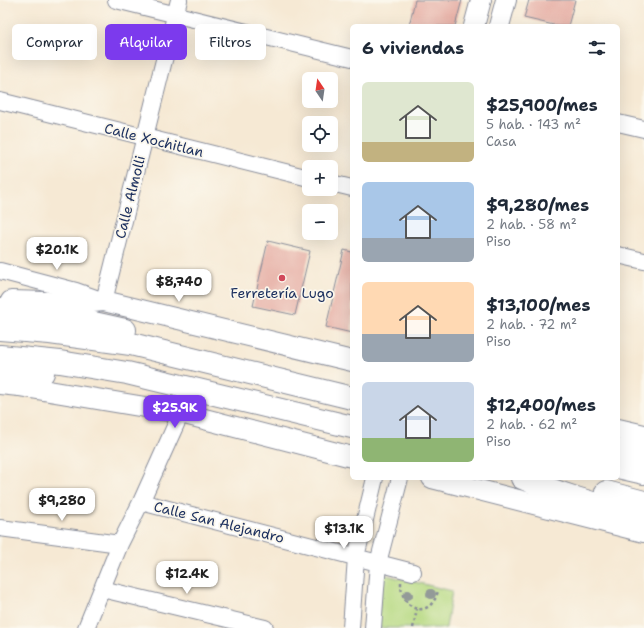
<!DOCTYPE html>
<html lang="es">
<head>
<meta charset="utf-8">
<style>
	:root { --surface:#fff; --page:#f6f6f7; --text:#1f2937; --muted:#747a83; --accent:#7c3aed }
	body { margin:0; font-family:"Shantell Sans",sans-serif; background:var(--page); color:var(--text); height:100vh; display:flex; flex-direction:column; font-size:15px; white-space:nowrap }
	* { box-sizing:border-box; margin:0 }
	p { font-size:13px; color:var(--muted) }
	.icon { flex:none; width:22px; height:22px; fill:none; stroke:currentColor; stroke-width:2; stroke-linecap:round; stroke-linejoin:round }
	.map { position:relative; flex:1; overflow:hidden }
	.details { position:absolute; left:350px; top:24px; width:270px; height:456px; display:flex; flex-direction:column; background:var(--surface); border-radius:6px; box-shadow:0 4px 16px #0002 }
	.details>* { flex:none }
	.hud { position:absolute; left:12px; top:24px; width:278px; height:36px; display:flex; gap:8px }
	.needle { width:26px; rotate:347deg }
	.buttons { position:absolute; left:302px; top:72px; display:grid; gap:8px }
	.buttons a { display:grid; place-items:center; width:36px; height:36px; border-radius:6px; background:var(--surface); box-shadow:0 4px 16px #0002; font-size:20px }
	.price { position:absolute; translate:-50% -34px; padding:0 9px; border-radius:8px; background:#fff; color:#222; font-size:13px; line-height:26px; filter:drop-shadow(0 1px 2px #0008) }
	.price::after { content:''; position:absolute; left:50%; top:24px; width:12px; height:9px; margin-left:-6px; background:inherit; clip-path:polygon(0 0,100% 0,50% 100%) }
	.price.current { background:var(--accent); color:#fff }
	ul { padding:0; list-style:none }
	li { display:flex; align-items:center; gap:12px; height:100px; padding:0 12px }
	li span { display:grid; place-items:center; flex:none; width:112px; height:80px; border-radius:6px; color:#555 }
	li>.icon { margin-inline-start:auto }
	span .icon { width:48px; height:48px; fill:#fffc; stroke-width:1 }
	li b { font-size:17px }
	h2 { display:flex; justify-content:space-between; align-items:center; height:48px; padding:0 12px; font-size:17px }
	.chip { padding:0 14px; border-radius:6px; background:var(--surface); box-shadow:0 4px 16px #0002; font-size:14px; line-height:36px }
	.chip.current { background:var(--accent); color:#fff }
	.map>svg:first-child { display:block }
</style>
</head>
<body>
<div class="map">
<svg width="644" height="628" viewBox="0 0 644 628">
	<rect width="100%" height="100%" fill="#fbf7ec"/>
	<filter id="ink" filterUnits="userSpaceOnUse"><feTurbulence type="fractalNoise" baseFrequency=".025" numOctaves="2"/><feDisplacementMap in="SourceGraphic" scale="8" xChannelSelector="R" yChannelSelector="G"/><feConvolveMatrix kernelMatrix="1 2 1 2 8 2 1 2 1" color-interpolation-filters="sRGB"/></filter>
	<filter id="wash" filterUnits="userSpaceOnUse"><feTurbulence type="fractalNoise" baseFrequency=".012" numOctaves="4" result="noise"/><feDisplacementMap in="SourceGraphic" scale="16" xChannelSelector="R" yChannelSelector="G"/><feGaussianBlur stdDeviation="0.9" result="paint"/><feColorMatrix in="noise" values="0 0 0 0 0 0 0 0 0 0 0 0 0 0 0 0 0 1.4 0 .05"/><feComposite in="paint" operator="in"/></filter>
	<g filter="url(#wash)">
		<rect width="100%" height="100%" fill="#f6e9d4"/>
		<path fill="#b6d981" stroke="#688470" d="M382 574 452 591 446 628H377Z"/>
		<g id="blocks">
			<path fill="#e6aea4" d="M415 0H462L455 26H409Z
				M529 0H575L568 26H558L524 18Z
				M268 241 310 251 295 315 253 306Z
				M344 250 352 252V333L326 327Z"/>
		</g>
	</g>
	<g filter="url(#ink)">
		<use href="#blocks" fill-opacity="0" stroke="#888c99" stroke-width="1"/>
		<g fill="none" stroke-linecap="round" stroke-linejoin="round">
			<g stroke="#888c99" stroke-width="18">
				<path id="minor" d="M116 0 352 58
					M0 101 309 178
					M618 123 644 129
					M331 183 352 188
					M618 255 644 261
					M0 271 76 291 104 301 179 0
					M141 502 413 572
					M0 528 120 544
					M102 589 265 628
					M86 628 120 544 141 502 181 413
					M351 628 356 557 375 478
					M373 628 378 563 400 478"/>
			</g>
			<g stroke="#888c99" stroke-width="22">
				<path id="tertiary" d="M474 26 481 0
					M499 26 506 0
					M11 301 81 303 104 301 352 361
					M0 384 19 386 181 413 352 457
					M618 429 644 435
					M432 478 644 532"/>
			</g>
			<g stroke="#888c99" stroke-width="24">
				<path id="trunk" d="M0 309 58 315 125 330
					M0 329 50 333 131 344 352 398
					M0 356 60 362 127 373 352 427
					M0 372 43 373
					M618 450 644 454
					M618 467 644 473
					M522 478C561 495 603 506 644 518
					M606 492 644 502"/>
			</g>
			<path stroke="#888c99" stroke-width="2.5" stroke-dasharray="3 3" stroke-linecap="butt" d="M401 582C400 611 430 621 438 591
				M413 628 417 609"/>
			<use href="#minor" stroke="#fff" stroke-width="16"/>
			<use href="#tertiary" stroke="#fff" stroke-width="20"/>
			<use href="#trunk" stroke="#fff" stroke-width="22"/>
		</g>
		<g fill="#939a98">
			<circle cx="431" cy="594" r="5"/>
			<circle cx="408" cy="595" r="5"/>
		</g>
	</g>
	<circle fill="#d1495b" stroke="#fbf7ec" stroke-width="1.5" cx="282" cy="278" r="4"/>
	<g text-anchor="middle" dominant-baseline="central" stroke-width="3.5" stroke-linejoin="round" paint-order="stroke">
		<g font-size="14" fill="#1b2f5e" stroke="#fbf7ec">
			<text transform="translate(154 140) rotate(14)">Calle Xochitlan</text>
			<text transform="translate(130 197) rotate(-76)">Calle Almolli</text>
			<text transform="translate(219 522) rotate(14)">Calle San Alejandro</text>
		</g>
		<g font-size="14" fill="#1b2f5e" stroke="#fbf7ec">
			<text x="282" y="293">Ferretería Lugo</text>
		</g>
	</g>
</svg>
<div class="buttons">
<a><svg class="needle" viewBox="-14 -14 28 28"><path d="M0-13l5 13h-10z" fill="#e53935"/><path d="M0 13l5-13h-10z" fill="#747a83"/></svg></a>
<a><svg class="icon" aria-label="locate" viewBox="0 0 24 24"><circle cx="12" cy="12" r="6"/><path d="M12 2v4M12 18v4M2 12h4M18 12h4"/></svg></a>
<a>+</a>
<a>−</a>
</div>
<b class="price" style="left:57px;top:271px">$20.1K</b>
<b class="price" style="left:179px;top:303px">$8,740</b>
<b class="price current" style="left:175px;top:429px">$25.9K</b>
<b class="price" style="left:62px;top:522px">$9,280</b>
<b class="price" style="left:344px;top:550px">$13.1K</b>
<b class="price" style="left:187px;top:595px">$12.4K</b>
<div class="hud">
<a class="chip">Comprar</a>
<a class="chip current">Alquilar</a>
<a class="chip">Filtros</a>
</div>
<section class="details">
<h2>6 viviendas<svg class="icon" aria-label="filters" viewBox="0 0 24 24"><path d="M4 7h16M4 17h16"/><circle cx="9" cy="7" r="2"/><circle cx="15" cy="17" r="2"/></svg></h2>
<ul>
<li><span style="background:linear-gradient(#dfe7d0 75%,#c2b280 0)"><svg class="icon" aria-label="home" viewBox="0 0 24 24"><path d="M3 11l9-7 9 7M6 9v11h12V9"/></svg></span><div><b>$25,900/mes</b><p>5 hab. · 143 m²</p><p>Casa</p></div></li>
<li><span style="background:linear-gradient(#a9c7e8 70%,#9aa5b1 0)"><svg class="icon" aria-label="home" viewBox="0 0 24 24"><path d="M3 11l9-7 9 7M6 9v11h12V9"/></svg></span><div><b>$9,280/mes</b><p>2 hab. · 58 m²</p><p>Piso</p></div></li>
<li><span style="background:linear-gradient(#ffd9b3 65%,#9aa5b1 0)"><svg class="icon" aria-label="home" viewBox="0 0 24 24"><path d="M3 11l9-7 9 7M6 9v11h12V9"/></svg></span><div><b>$13,100/mes</b><p>2 hab. · 72 m²</p><p>Piso</p></div></li>
<li><span style="background:linear-gradient(#c9d6e8 70%,#8fb573 0)"><svg class="icon" aria-label="home" viewBox="0 0 24 24"><path d="M3 11l9-7 9 7M6 9v11h12V9"/></svg></span><div><b>$12,400/mes</b><p>2 hab. · 62 m²</p><p>Piso</p></div></li>
</ul>
</section>
</div>
</body>
</html>
